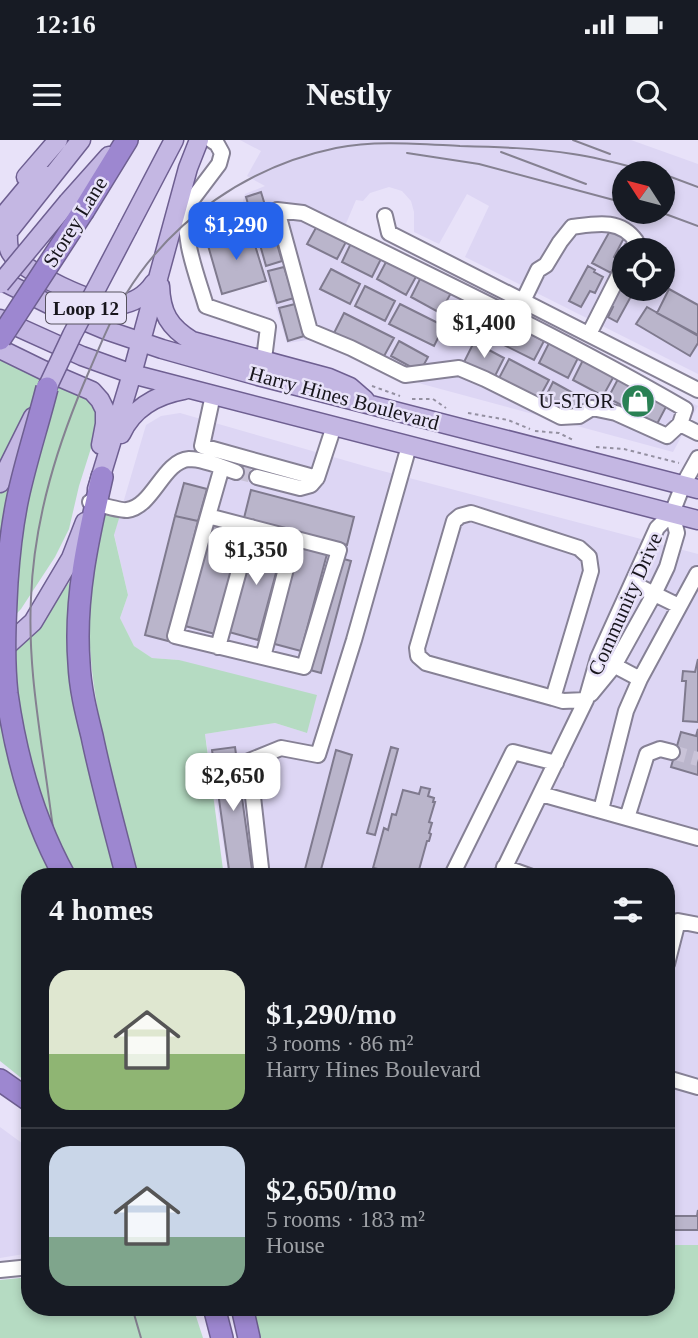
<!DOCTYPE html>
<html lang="en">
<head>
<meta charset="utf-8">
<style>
	:root { --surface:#171b24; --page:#242831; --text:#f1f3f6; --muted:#9ea1a6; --line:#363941; --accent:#2563eb }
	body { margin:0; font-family:"Times New Roman",serif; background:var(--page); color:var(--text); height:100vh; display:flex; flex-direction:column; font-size:26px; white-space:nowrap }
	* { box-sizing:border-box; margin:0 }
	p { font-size:23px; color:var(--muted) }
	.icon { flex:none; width:38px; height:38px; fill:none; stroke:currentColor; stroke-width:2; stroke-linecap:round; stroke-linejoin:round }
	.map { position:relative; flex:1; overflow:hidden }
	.drawer { position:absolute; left:21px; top:728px; width:654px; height:448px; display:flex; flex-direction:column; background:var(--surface); border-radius:28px; box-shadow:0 4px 10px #0003 }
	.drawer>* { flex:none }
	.needle { width:46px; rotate:306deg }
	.controls { position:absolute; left:612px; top:21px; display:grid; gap:14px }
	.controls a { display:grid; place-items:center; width:63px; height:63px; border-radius:50%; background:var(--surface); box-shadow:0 4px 10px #0003; font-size:35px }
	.price { position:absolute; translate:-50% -60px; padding:0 16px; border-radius:14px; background:#fff; color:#222; font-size:23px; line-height:46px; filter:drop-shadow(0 2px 4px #0008) }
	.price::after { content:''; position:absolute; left:50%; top:42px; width:21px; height:16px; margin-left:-10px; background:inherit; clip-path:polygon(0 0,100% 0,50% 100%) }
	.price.selected { background:var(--accent); color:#fff }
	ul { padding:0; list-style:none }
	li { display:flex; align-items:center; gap:21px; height:175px; padding:0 28px }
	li+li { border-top:2px solid var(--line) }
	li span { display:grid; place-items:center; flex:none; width:196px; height:140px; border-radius:21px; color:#555 }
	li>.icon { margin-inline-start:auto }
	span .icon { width:84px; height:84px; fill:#fffc; stroke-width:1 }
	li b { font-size:30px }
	h2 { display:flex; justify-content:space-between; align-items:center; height:84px; padding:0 28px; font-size:30px }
	.status { display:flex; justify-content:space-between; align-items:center; height:49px; padding:0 35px; background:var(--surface); direction:ltr }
	.status svg { height:19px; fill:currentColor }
	header { display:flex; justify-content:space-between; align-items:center; height:91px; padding:0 28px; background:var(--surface); font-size:32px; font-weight:600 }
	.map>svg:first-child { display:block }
</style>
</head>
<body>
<div class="status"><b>12:16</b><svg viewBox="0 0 49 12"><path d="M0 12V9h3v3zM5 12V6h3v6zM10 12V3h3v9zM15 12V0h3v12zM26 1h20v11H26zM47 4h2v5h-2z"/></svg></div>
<header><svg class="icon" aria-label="menu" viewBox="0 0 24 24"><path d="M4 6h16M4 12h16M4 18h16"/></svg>Nestly<svg class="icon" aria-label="search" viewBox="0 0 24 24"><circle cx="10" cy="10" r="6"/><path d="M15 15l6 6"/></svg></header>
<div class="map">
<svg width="698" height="1198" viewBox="0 0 698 1198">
	<rect width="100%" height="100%" fill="#e8e2f9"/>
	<path fill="#ddd6f4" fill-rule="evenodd" d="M240 0H631L698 24V234L465 117 489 66 467 54 439 104 414 92V72L411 61 402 51 389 47 370 53 363 61 356 60 345 86 698 266 673 312 422 244 315 199 287 203 243 61 245 54 265 46 247 36 261 11ZM625 33H663V72H625ZM625 110H663V149H625Z
		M180 273 375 329 698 414V1105H667V737H229L205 594 275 583 307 593 179 520 152 518 134 506 120 478 128 455 114 394 146 285 161 276Z
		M0 987 30 1009V1113L0 1118Z"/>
	<path fill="#b5dbc2" d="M0 219 17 228 81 254C93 263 97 272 98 286L79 346 69 389 55 417 21 469 0 491Z
		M121 372 114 395 128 455 120 478 134 506 152 518 179 520 317 555 307 593 275 583 205 594 224 737H139C111 633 74 517 95 408 97 396 102 384 106 373Z
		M77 432 69 492V529L75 572 117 737H30V945L0 921V524L23 504Z
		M667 1105H698V1198H260L252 1167H667Z
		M30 1137V1167H193L203 1198H0V1140Z"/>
	<path fill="#bab5cb" stroke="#7f7a8e" stroke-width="2" d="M261 52 271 85 255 89 246 57Z
		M318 84 347 100 337 119 307 104Z
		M250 89 266 141 222 154 207 102Z
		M611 89 625 96 614 117 618 120 611 133 592 123Z
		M273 90 282 121 266 126 257 94Z
		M352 101 382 117 372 137 342 122Z
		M387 120 417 135 406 155 377 139Z
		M588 126 595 130 594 132 603 137 595 153 590 151 581 167 569 161Z
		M284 127 294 158 277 163 268 131Z
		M331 129 360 144 350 164 320 149Z
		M421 137 451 153 440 173 411 157Z
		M625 141V149H635L617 182 608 177 613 167 611 166Z
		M365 146 395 161 385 181 355 166Z
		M669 149 698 165V195L657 173Z
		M295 164 304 196 288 201 279 168Z
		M400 164 444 186 434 206 389 184Z
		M480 167 510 182 500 203 470 187Z
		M647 167 698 196V203L690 216 636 184Z
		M344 173 394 198 383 218 334 193Z
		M514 185 544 201 534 220 504 205Z
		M399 201 428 217 420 232 391 216Z
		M474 202 504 218 494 238 464 222Z
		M549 203 578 218 568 238 539 223Z
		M509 219 549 240 538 260 498 240Z
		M583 220 614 236 603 256 573 240Z
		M618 239 667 265 657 284 608 258Z
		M553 242 582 258 574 273 545 258Z
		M184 343 207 349 198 381 175 376Z
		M251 350 354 377 347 405 244 378Z
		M175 376 198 381 168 501 145 495Z
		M211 384 242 392 215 494 185 486Z
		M254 395 284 403 258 500 229 492Z
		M297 406 327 414 301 511 271 503Z
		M340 418 351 421 321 533 310 530Z
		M698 519V582L683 581 686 541H682L683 531 695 532Z
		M698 589V635L671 627 681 592 696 596Z
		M235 607 253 737H230L212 610Z
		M391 607 398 609 375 695 367 693Z
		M336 610 352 615 319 737H303Z
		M421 647 430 649 428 656 434 658 433 662H435L429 682 432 683 429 693 431 694 429 701H427L417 737H376L378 729 373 728 384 688 388 690 392 674 396 675 403 650 419 654Z
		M698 1070V1090H667V1076H697Z"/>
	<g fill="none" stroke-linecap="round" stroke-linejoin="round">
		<path stroke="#c9c3d8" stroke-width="14" stroke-dasharray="14 7" stroke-linecap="butt" d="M236 332 257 337
			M672 612 698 619"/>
		<g stroke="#868195" stroke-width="18">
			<path id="minor" d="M211 0 217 4 222 13 219 24 188 65C181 97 197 135 206 166L268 187 265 211 260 228
				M277 70 303 73C431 136 561 197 685 269L680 284 667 296 616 273 592 268 579 276 561 277 485 239 459 228 405 235 351 208 310 191Z
				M385 76 389 93 698 250
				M523 161 538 130 546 125 560 102 572 87C595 84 620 78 636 101L631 110
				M589 194 625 123
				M213 255 202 306 317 338 334 286
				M680 284 698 293
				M257 337 300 348 311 345 317 338
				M90 362C98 364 121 371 127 370 153 367 163 321 189 319 204 319 222 327 236 332
				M208 376 339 410 304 527 175 496 206 383 222 327
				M632 443 679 466
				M218 507 251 387
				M263 517 294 398
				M640 539 697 434
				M591 554 614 526 654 454 667 427 677 393 672 373
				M553 558 591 431 589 417 579 408 471 373 460 376 454 381 417 508 418 516 426 523 553 558 563 561 586 560
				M541 654 698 698
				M601 670 626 571 640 539 606 521
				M627 678 647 614 660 609 672 612
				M504 727 532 737
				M262 737 249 621 281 608 318 615 354 500 409 306
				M451 737 513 612 556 623
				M500 737 586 560 598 518 657 388 672 373 683 345 698 318
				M667 824 678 781 698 785
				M667 938 698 947
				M0 1130 30 1127"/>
		</g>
		<g stroke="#6e5f91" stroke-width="21">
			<path id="major" d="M81 0 8 92C8 100 7 107 11 113 22 131 97 166 118 165 133 163 146 155 154 143
				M26 37 58 0
				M68 62 109 16
				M0 80 40 32
				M128 88 174 0
				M0 140 75 177 106 190 162 209 258 236 698 349
				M160 146C161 173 169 187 192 201L329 238 350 247 365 260
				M0 179 82 216 132 234 698 380
				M0 209 43 230 92 251 100 260 105 270V284L101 305
				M121 294C133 268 156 255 184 250
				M0 343 33 277
				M97 349 132 234 188 28 199 0
				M0 512 33 482 71 418 85 382"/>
		</g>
		<g stroke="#6e5f91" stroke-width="24">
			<path id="highway" d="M84 70 127 0
				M102 337C88 398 74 460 79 523 80 548 86 572 92 596 102 644 115 690 127 737
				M0 940 30 961
				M214 1167 222 1198
				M242 1167 249 1198"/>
		</g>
		<path stroke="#9490a1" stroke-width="2" stroke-dasharray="3.5 3.5" stroke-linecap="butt" d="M372 246 400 256
			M412 259H433L446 268
			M468 273 508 280 530 289
			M535 291 559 293 573 300
			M596 307 624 309 679 323"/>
		<use href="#minor" stroke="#fff" stroke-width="14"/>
		<use href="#major" stroke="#c4b7e3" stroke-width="18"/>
		<use href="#highway" stroke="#9d87d0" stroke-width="21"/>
		<path stroke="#858191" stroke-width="2" d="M573 0 610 14
			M501 12 586 44
			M407 13 479 24 625 63
			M663 34 698 47
			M660 72 698 86
			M59 737C55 701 50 666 45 630 37 573 28 516 31 458 34 378 58 302 90 229 101 204 111 177 126 154 172 79 249 26 336 8 376 0 419 4 460 6 498 7 536 8 573 14 601 18 628 26 654 33
			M132 1167 141 1198"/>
		<g stroke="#6e5f91" stroke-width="21" stroke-linecap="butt">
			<path id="major-bridge" d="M0 144 68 62
				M47 248 72 195 128 88"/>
		</g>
		<g stroke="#6e5f91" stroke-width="24" stroke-linecap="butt">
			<path id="highway-bridge" d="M0 199 84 70
				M47 248C38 284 26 320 18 357 12 385 9 413 7 442 5 479 3 517 7 554 16 617 34 681 65 737"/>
		</g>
		<use href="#major-bridge" stroke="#c4b7e3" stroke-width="18"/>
		<use href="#highway-bridge" stroke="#9d87d0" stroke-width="21"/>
	</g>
	<defs>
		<g id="shop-disc" transform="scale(1.75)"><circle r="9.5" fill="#2a8154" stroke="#e8e2f9"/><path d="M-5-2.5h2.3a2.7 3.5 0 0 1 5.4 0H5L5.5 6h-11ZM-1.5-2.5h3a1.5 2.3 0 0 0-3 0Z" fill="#fff"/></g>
	</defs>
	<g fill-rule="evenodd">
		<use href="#shop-disc" x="638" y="261"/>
	</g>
	<g text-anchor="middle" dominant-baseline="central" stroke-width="5" stroke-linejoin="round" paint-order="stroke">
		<rect fill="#e8e2f9" stroke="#56525e" stroke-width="2" x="46" y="152.5" width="80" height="31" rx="5"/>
		<g font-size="19" font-weight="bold" fill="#17151c">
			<text x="86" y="168">Loop 12</text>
		</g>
		<g font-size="21" fill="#17151c" stroke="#e8e2f9">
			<text transform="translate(75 82) rotate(-58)">Storey Lane</text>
			<text transform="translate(344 258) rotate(15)">Harry Hines Boulevard</text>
			<text transform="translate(625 464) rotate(-66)">Community Drive</text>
		</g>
		<g font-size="21" fill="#17151c" stroke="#e8e2f9" text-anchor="end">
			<text x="614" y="261">U-STOR</text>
		</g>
	</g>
</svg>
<div class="controls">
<a><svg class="needle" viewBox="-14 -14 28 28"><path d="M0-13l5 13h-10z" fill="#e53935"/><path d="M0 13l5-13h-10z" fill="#9ea1a6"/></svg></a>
<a><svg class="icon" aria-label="locate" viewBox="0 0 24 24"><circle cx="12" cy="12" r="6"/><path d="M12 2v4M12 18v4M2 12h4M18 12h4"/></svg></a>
</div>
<b class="price selected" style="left:236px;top:122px">$1,290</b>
<b class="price" style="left:484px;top:220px">$1,400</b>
<b class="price" style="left:256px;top:447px">$1,350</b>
<b class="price" style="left:233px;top:673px">$2,650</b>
<section class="drawer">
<h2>4 homes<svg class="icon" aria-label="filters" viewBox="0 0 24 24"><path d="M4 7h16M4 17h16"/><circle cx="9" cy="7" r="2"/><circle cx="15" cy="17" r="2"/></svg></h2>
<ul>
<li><span style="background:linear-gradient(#dfe7d0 60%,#8fb573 0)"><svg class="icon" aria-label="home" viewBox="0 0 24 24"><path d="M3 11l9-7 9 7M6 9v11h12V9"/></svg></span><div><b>$1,290/mo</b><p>3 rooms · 86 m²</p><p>Harry Hines Boulevard</p></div></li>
<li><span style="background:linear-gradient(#c9d6e8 65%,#7fa58c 0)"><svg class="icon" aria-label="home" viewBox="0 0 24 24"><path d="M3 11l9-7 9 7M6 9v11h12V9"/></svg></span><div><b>$2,650/mo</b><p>5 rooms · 183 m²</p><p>House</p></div></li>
</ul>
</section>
</div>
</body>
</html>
